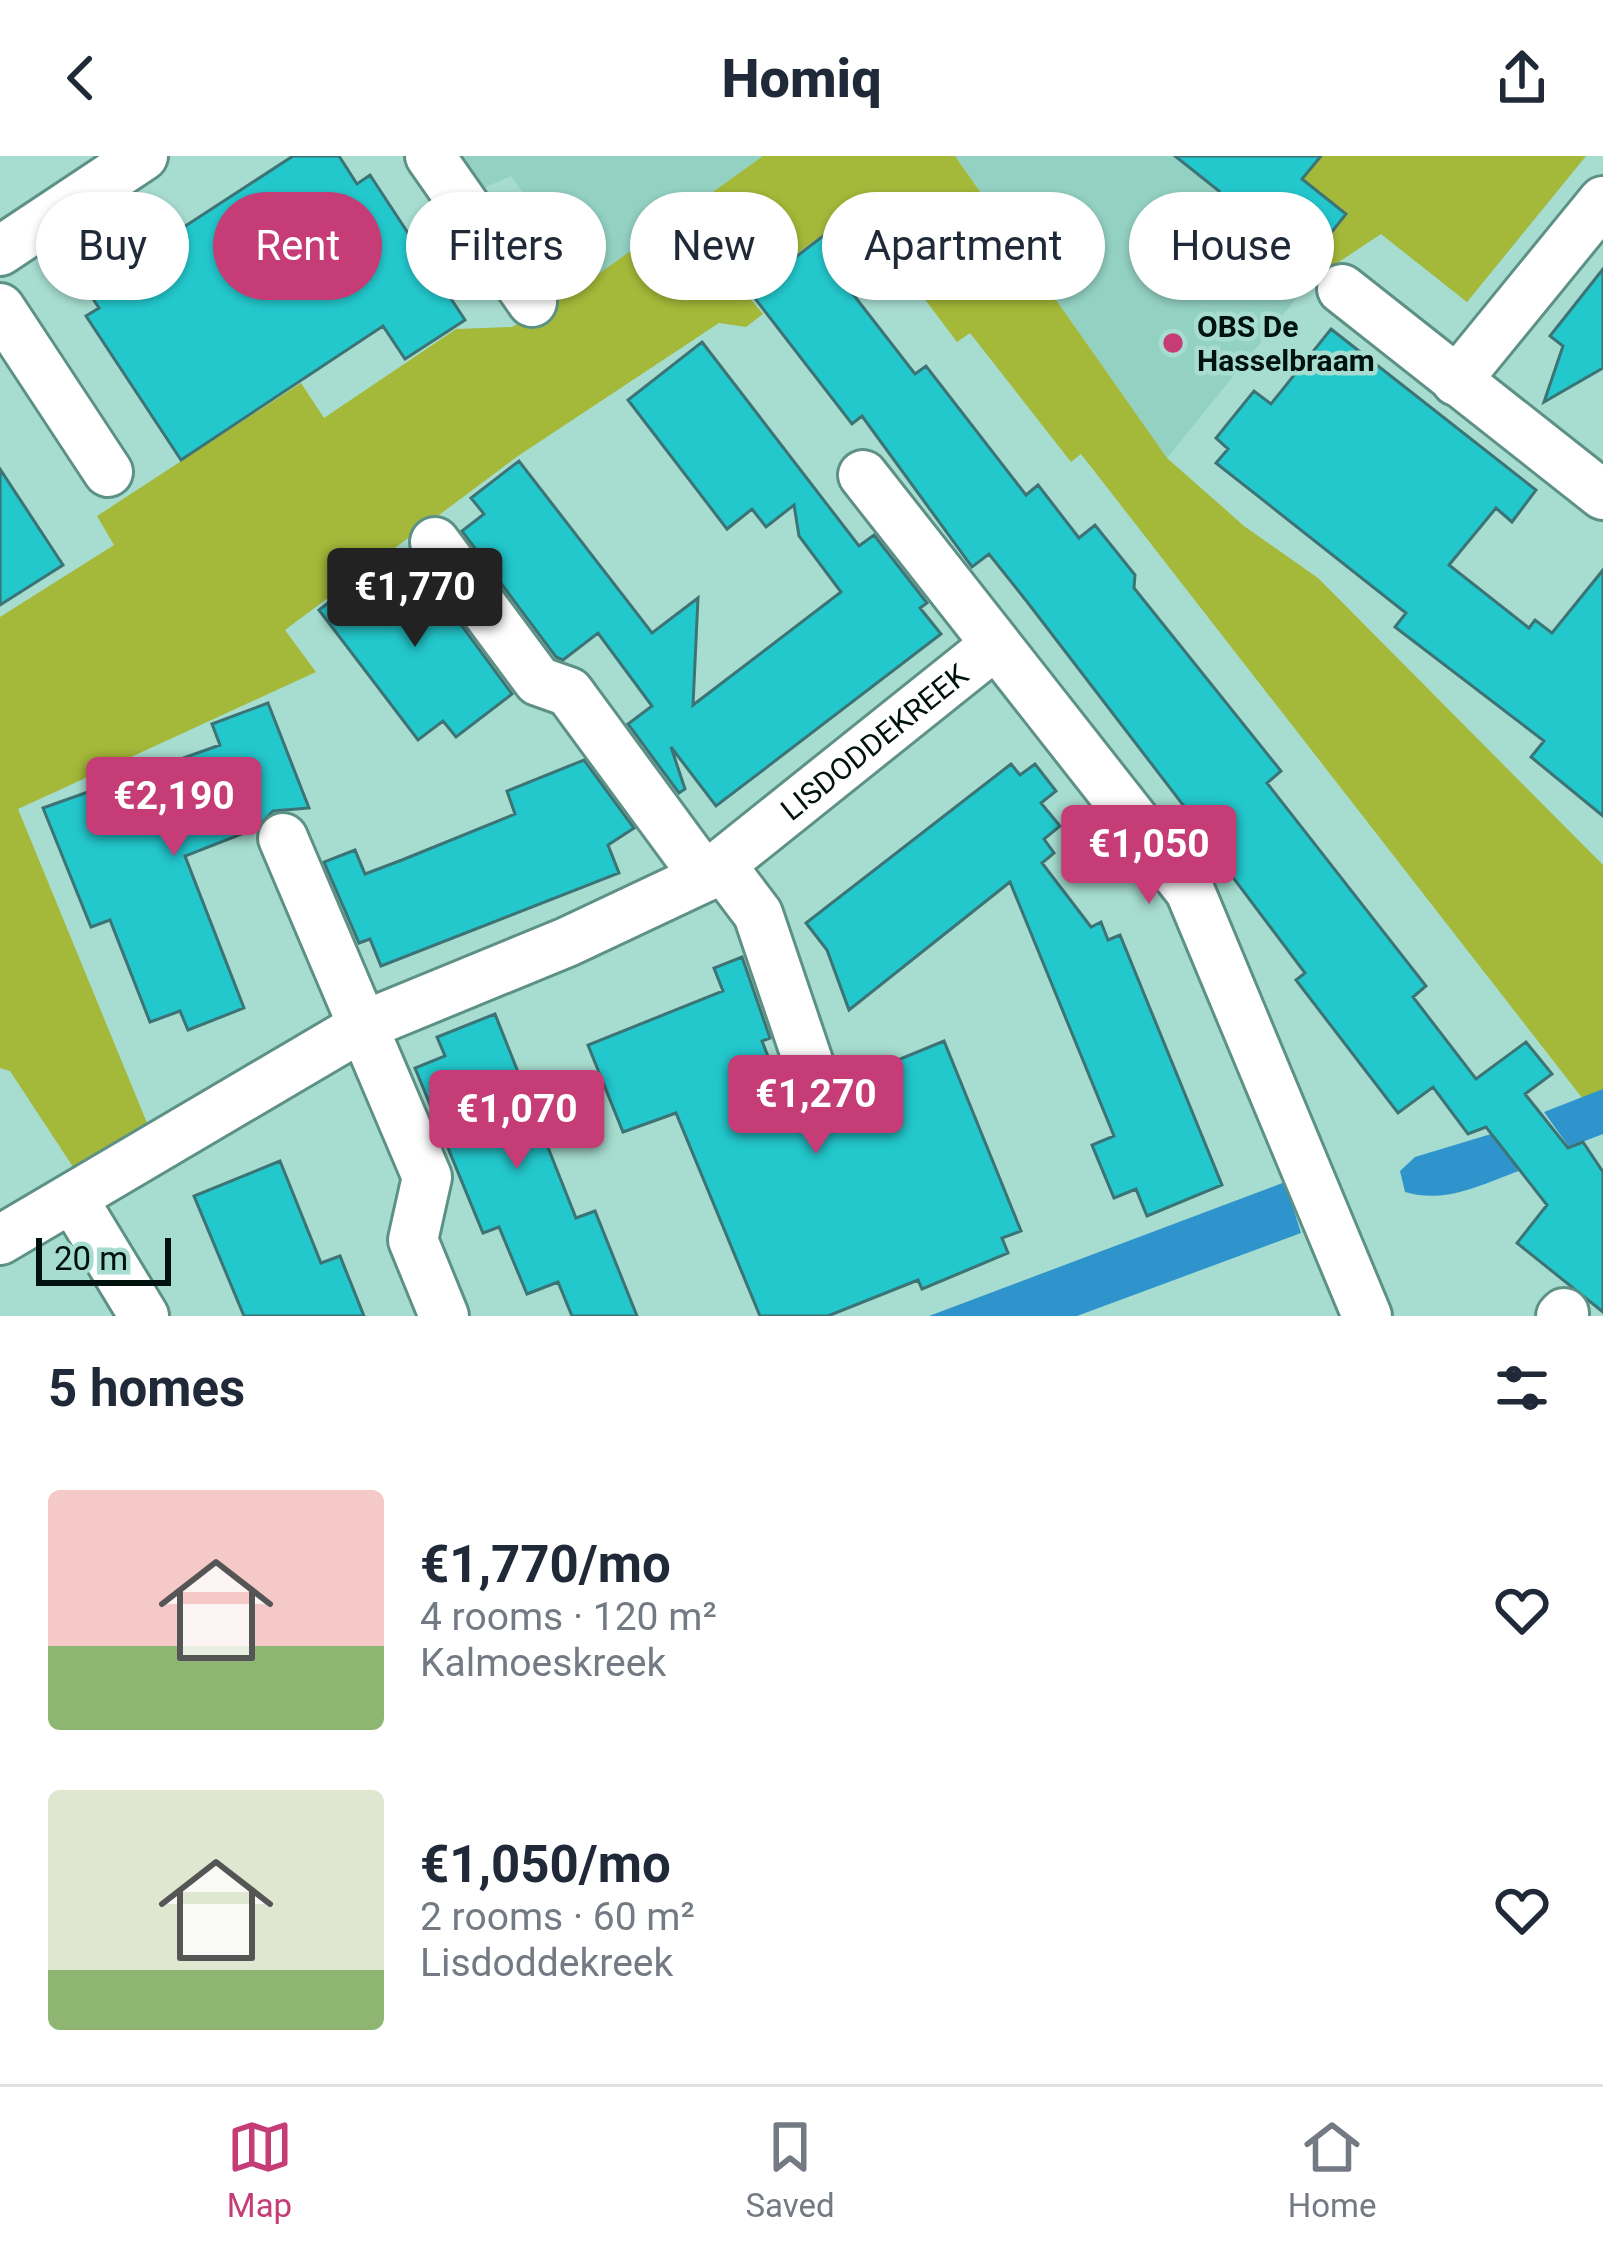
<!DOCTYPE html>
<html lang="en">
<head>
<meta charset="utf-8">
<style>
	:root { --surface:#fff; --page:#f6f6f7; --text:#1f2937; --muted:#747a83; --line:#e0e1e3; --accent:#c53c77 }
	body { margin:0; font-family:Roboto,sans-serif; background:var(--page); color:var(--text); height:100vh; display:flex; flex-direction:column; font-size:45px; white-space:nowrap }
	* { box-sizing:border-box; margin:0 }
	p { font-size:39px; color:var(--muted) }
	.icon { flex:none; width:66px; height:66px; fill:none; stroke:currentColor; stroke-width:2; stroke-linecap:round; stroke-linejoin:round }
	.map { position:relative; height:1160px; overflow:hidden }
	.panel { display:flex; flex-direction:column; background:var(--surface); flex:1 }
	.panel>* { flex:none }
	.guide { position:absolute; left:36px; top:36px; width:1533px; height:108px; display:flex; gap:24px }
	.scale { position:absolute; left:36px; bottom:30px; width:135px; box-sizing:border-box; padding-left:12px; border:6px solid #00120e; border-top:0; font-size:33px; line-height:42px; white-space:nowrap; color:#00120e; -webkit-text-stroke:9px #a7ddd0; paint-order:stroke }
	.price { position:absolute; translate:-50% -102px; padding:0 27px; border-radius:12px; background:var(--accent); color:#fff; font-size:39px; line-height:78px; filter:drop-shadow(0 3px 6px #0008) }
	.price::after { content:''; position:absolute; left:50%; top:72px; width:36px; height:27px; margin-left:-18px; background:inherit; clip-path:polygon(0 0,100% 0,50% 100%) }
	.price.selected { background:#222; color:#fff }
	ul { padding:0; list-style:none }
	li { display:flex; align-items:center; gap:36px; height:300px; padding:0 48px }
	li span { display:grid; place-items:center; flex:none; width:336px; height:240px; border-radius:12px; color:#555 }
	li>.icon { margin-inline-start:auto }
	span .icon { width:144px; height:144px; fill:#fffc; stroke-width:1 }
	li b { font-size:51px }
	h2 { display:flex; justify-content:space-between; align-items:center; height:144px; padding:0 48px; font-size:51px }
	.pill { padding:0 42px; border-radius:54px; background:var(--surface); box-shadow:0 3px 9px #0004; font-size:42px; line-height:108px }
	.pill.selected { background:var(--accent); color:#fff }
	header { display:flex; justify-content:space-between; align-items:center; height:156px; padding:0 48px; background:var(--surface); font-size:54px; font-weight:800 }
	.tabs { display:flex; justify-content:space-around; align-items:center; height:168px; border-top:3px solid var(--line); background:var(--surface); font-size:33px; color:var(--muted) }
	.tabs a { display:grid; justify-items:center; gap:6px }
	.tabs .selected { color:var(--accent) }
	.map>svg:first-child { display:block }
</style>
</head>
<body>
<header><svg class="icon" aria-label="back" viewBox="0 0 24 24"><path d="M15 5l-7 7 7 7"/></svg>Homiq<svg class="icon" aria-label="share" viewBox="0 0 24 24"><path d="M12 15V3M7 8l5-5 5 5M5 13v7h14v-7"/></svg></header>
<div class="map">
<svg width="1603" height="1160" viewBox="0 0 1603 1160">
	<rect width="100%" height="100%" fill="#a7ddd0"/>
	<path fill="#93d1c2" d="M456 0H763L586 127 511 20 479 34Z
		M955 0H1586L1467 146 1381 78 1313 122 1167 302Z"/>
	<path fill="#a4b839" d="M763 0H955L1167 302 1244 370 1318 422 1603 709V933L1583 943 1081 298 1071 306 970 177 957 186 857 53 745 136 763 158 746 171 719 167 518 300 285 474 316 516 18 653 152 979 77 1017 10 915 0 912V461L114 389 97 360 301 227 324 262 456 173 512 171 586 127Z
		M1321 0H1586L1467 146 1381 78 1313 123 1308 107 1346 58 1302 23Z"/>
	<path fill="#2f94cc" d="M1603 933V978L1569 991 1544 956Z
		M1491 978 1519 1015C1480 1029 1446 1048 1405 1036L1400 1015 1415 1001Z
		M1285 1026 1301 1077 1077 1160H929Z"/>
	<path fill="#23c8cd" stroke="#3c7375" stroke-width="3" d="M293 0H339L357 28 370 19 465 164 405 203 383 170 181 304 86 160 99 152 87 134Z
		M1175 0H1321L1302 23 1346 58 1308 106 1265 71 1228 116 1182 80 1219 35Z
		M844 64 835 115 915 218 926 210 1026 339 1038 329 1079 382 1095 369 1135 419 1134 432 1281 615 1267 627 1426 830 1413 841 1476 923 1526 886 1552 918 1525 938 1568 992 1583 986 1603 1016V1156L1517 1087 1547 1049 1486 971 1468 978 1433 931 1398 957 1296 824 1305 817 1207 687 1210 684 1028 447 989 398 972 411 862 260 852 268 750 136Z
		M1603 113V212L1544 246 1563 190 1550 180Z
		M1331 173 1536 334 1512 366 1496 352 1449 409 1529 472 1535 464 1552 477 1603 414V660L1531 601 1544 585 1395 471 1406 457 1216 307 1228 293 1216 282 1254 235 1271 248Z
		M702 186 859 390 874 379 927 447 920 452 941 478 716 650 671 591 685 633 679 637 628 568 652 550 598 477 563 504 556 501 462 375 484 358 471 342 519 305 652 477 698 442 693 549 841 436 799 380 794 349 766 371 752 353 727 373 628 244Z
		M0 313 63 409 0 449Z
		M391 398 406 417 417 409 512 538 456 581 443 565 418 584 319 454Z
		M268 547 309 652 273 655 257 672 185 700 244 852 188 874 180 855 150 866 110 764 91 771 43 652 220 589 212 568Z
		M584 604 634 672 608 689 619 717 381 810 370 783 359 787 324 706 355 694 365 718 402 704 515 658 507 635Z
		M1011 608 1020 619 1035 608 1056 635 1041 647 1060 670 1044 683 1054 697 1042 707 1091 771 1101 766 1108 784 1120 779 1222 1029 1147 1060 1136 1033 1114 1042 1092 989 1114 980 1010 726 849 854 827 794 806 767Z
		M742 801 770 882 762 885 787 949 826 955 838 947 844 926 944 885 1021 1075 1002 1082 1008 1097 922 1133 918 1124 828 1160H760L676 957 623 976 588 889 723 835 714 812Z
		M495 858 576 1062 595 1055 637 1160H572L558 1126 527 1138 499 1071 483 1077 415 912 445 900 437 881Z
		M280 1005 321 1107 340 1100 364 1160H244L194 1040Z"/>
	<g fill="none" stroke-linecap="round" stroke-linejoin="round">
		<g stroke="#5e9186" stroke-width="54">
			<g id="minor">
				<path d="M430 0 532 146"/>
				<path d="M0 95 143 0"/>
				<path d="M1342 133 1603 339"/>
				<path d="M0 152 108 316"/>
				<path d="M1456 225 1603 45"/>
				<path d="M863 319 1190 735 1367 1160"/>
				<path d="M435 386 538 525 569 536 705 721"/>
				<path d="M283 682 427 1021 413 1084 444 1160"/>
				<path d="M721 709 758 758 816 929"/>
				<path d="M73 1043 144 1160"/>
				<path id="s1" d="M0 1084 365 869 567 786 705 721 995 489"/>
				<path d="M1561 1160 1564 1157"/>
			</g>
		</g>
		<use href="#minor" stroke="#fff" stroke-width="48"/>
	</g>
	<circle fill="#c53c77" stroke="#a7ddd0" stroke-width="4.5" cx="1173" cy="187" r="12"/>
	<g text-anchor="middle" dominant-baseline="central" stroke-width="9" stroke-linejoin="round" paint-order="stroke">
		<g font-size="30" font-weight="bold" fill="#00120e" stroke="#a7ddd0" text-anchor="start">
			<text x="1197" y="170">OBS De<tspan x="1197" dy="34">Hasselbraam</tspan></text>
		</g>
		<g font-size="30" fill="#00120e" stroke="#a7ddd0">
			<text stroke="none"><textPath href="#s1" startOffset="1011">LISDODDEKREEK</textPath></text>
		</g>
	</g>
</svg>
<div class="scale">20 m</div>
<b class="price selected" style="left:415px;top:494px">€1,770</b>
<b class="price" style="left:174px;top:703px">€2,190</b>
<b class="price" style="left:1149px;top:751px">€1,050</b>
<b class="price" style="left:816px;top:1001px">€1,270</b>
<b class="price" style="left:517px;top:1016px">€1,070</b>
<div class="guide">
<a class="pill">Buy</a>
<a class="pill selected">Rent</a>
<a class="pill">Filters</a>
<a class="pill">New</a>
<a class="pill">Apartment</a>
<a class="pill">House</a>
</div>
</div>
<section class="panel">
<h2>5 homes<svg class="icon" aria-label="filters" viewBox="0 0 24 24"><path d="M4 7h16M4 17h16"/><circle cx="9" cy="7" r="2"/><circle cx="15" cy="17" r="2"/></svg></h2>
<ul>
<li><span style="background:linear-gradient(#f6c9c9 65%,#8fb573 0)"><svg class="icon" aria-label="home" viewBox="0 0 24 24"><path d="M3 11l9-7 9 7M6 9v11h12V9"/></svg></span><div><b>€1,770/mo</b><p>4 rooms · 120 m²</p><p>Kalmoeskreek</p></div><svg class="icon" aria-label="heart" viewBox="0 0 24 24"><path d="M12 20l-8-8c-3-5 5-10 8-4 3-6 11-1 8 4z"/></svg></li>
<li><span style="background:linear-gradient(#dfe7d0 75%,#8fb573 0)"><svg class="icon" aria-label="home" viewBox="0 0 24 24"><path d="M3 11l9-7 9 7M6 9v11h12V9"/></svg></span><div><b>€1,050/mo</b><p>2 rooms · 60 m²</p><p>Lisdoddekreek</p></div><svg class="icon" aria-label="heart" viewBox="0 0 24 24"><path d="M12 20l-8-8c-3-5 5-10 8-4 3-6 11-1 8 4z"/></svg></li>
</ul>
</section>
<nav class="tabs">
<a class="selected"><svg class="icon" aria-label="map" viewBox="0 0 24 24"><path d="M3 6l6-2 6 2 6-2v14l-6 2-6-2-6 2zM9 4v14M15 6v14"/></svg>Map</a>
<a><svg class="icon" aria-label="saved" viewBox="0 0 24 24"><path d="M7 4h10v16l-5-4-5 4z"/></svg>Saved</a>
<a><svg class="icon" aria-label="home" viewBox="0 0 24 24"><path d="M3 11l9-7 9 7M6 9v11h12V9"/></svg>Home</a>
</nav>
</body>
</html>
